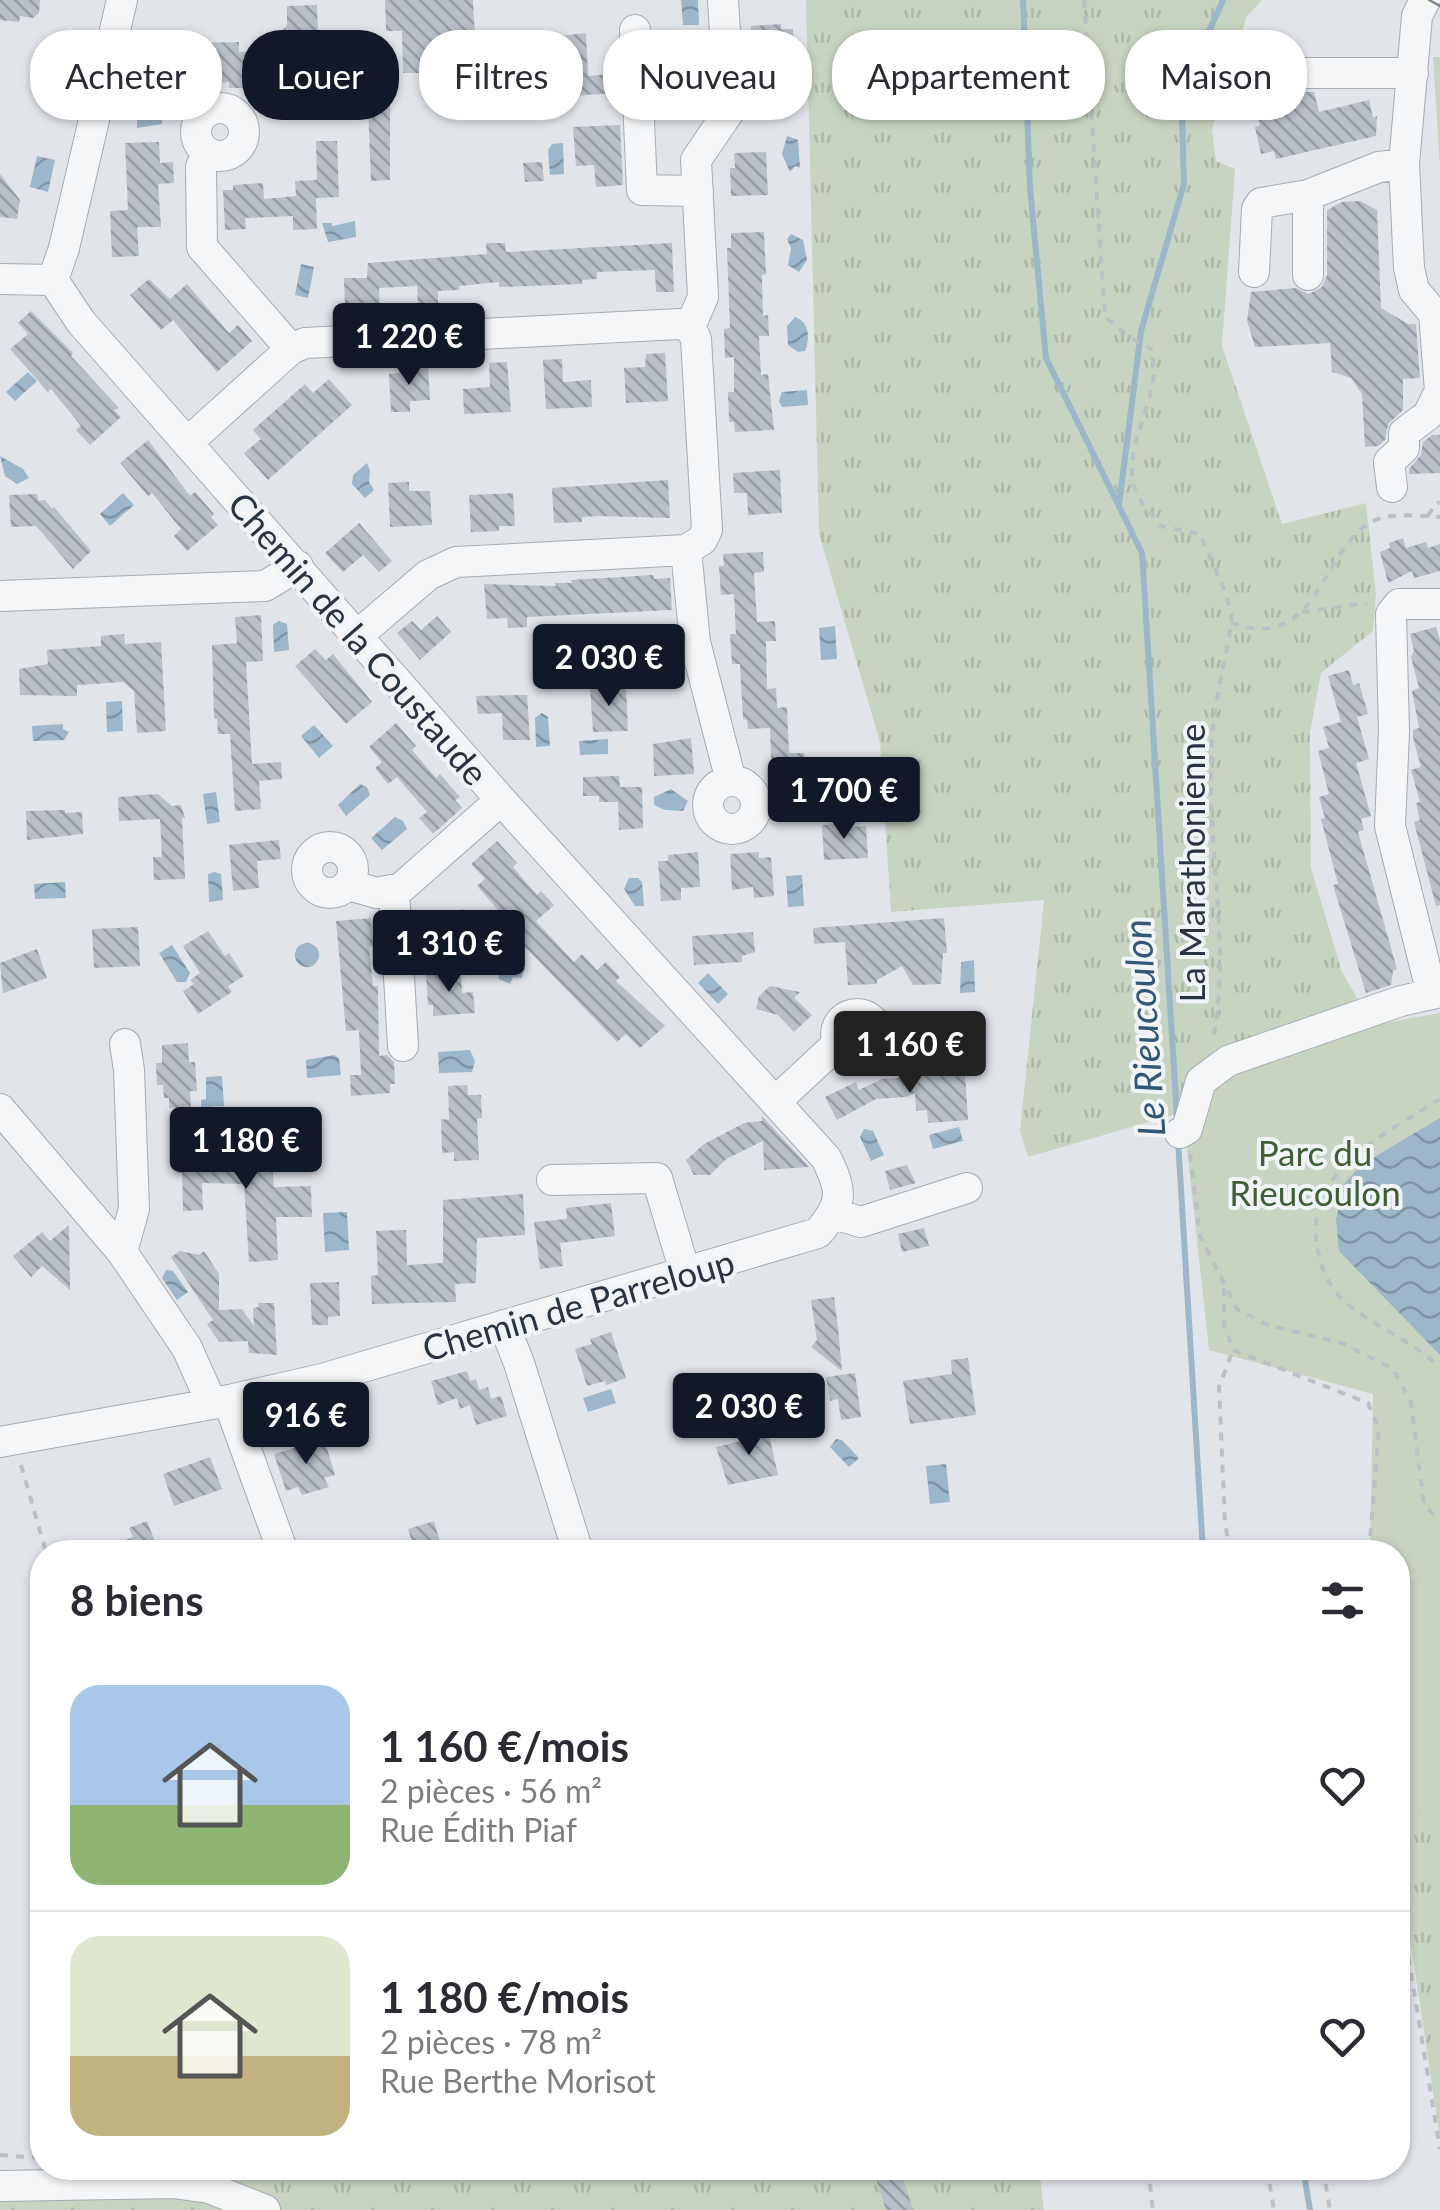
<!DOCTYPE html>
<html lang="fr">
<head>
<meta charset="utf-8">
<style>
	:root { --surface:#fff; --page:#f2f2f3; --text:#2b2b33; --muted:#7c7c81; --line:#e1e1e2; --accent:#111827 }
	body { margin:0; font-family:Lato,sans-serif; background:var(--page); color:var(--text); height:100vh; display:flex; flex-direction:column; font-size:38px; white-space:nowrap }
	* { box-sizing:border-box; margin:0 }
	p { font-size:32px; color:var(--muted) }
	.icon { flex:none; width:55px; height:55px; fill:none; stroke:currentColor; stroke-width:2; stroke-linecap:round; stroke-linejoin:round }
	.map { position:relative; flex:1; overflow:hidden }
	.details { position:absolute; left:30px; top:1540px; width:1380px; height:640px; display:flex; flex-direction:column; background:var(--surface); border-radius:40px; box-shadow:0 2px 8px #0004 }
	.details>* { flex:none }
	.banner { position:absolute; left:30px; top:30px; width:1380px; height:90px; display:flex; gap:20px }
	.price { position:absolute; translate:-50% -85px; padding:0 22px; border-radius:10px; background:var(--accent); color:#fff; font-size:32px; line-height:65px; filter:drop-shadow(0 2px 5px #0008) }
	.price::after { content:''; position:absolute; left:50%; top:60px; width:30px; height:22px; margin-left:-15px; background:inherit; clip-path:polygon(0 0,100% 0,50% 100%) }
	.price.selected { background:#222; color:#fff }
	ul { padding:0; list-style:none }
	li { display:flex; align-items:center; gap:30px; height:250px; padding:0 40px }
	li+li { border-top:2px solid var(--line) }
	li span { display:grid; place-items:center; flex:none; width:280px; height:200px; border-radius:30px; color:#555 }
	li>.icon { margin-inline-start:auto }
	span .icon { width:120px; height:120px; fill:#fffc; stroke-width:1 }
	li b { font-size:42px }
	h2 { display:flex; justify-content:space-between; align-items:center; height:120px; padding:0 40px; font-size:42px }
	.pill { padding:0 35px; border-radius:40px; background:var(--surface); box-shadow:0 2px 8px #0004; font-size:35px; line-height:90px }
	.pill.selected { background:var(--accent); color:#fff }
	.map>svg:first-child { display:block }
</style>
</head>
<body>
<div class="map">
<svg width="1440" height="2210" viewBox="0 0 1440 2210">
	<defs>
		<pattern id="grass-tufts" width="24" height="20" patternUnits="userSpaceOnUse" patternTransform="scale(2.5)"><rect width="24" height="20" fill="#c8d4c2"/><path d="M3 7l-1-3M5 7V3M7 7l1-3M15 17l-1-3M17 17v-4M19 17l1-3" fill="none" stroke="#acb7a8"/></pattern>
		<pattern id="water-waves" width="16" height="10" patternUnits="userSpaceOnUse" patternTransform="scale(2.5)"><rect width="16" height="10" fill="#9cb6ca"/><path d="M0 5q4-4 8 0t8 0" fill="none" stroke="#7f95a6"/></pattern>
		<pattern id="building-back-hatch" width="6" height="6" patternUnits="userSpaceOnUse" patternTransform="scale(2.5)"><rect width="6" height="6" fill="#b8bfc7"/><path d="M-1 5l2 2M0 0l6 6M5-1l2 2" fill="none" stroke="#969ca3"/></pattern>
	</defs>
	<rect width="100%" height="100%" fill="#e1e5ea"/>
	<path fill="url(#grass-tufts)" d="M806 0H1262L1247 16 1212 130 1216 161 1235 169 1222 346 1282 524 1366 503 1376 594 1373 631 1321 673 1310 733 1311 868 1342 972 1360 1003 1253 1035 1252 1043 1183 1112 1028 1157 1020 1131 1044 900 891 912 880 742 819 534Z
		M1440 1799V2138L1398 1858V1816Z
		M83 2168H1039L1044 2210H276L83 2175Z
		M168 2189 252 2210H0V2192Z"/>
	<path fill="#c8d4c2" d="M1433 57H1440V167Z
		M1440 1013V1799L1398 1816V1552H1370L1373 1394 1209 1350 1183 1112 1216 1072 1374 1025Z"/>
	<path fill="url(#water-waves)" d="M681 0H698L699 25H683Z
		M50 65 66 69 60 97 40 92 42 83H47Z
		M329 72 337 84 315 99 307 88Z
		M753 78 758 79 760 86 769 94 766 106 760 109 748 103 751 88 749 81Z
		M569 89 570 105H538V99L546 96 549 91Z
		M137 110H162V124L137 128Z
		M787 136 798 140 800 168 795 166 790 172 782 154Z
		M563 143 564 174 550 175 548 150 552 144Z
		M37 156 55 160 48 192 30 187Z
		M355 221 356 237 328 242 322 223H332V226Z
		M791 234 803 240 807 260 799 272 788 265 791 248 787 239Z
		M301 264 314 267 308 298 295 295Z
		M795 317C810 322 810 339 805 351L798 352 788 345 787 326Z
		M28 372 37 381 15 401 6 392Z
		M807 390 808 405 782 407 779 401 782 392Z
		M0 456 23 469 29 478 17 484 5 476Z
		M367 463 370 471 369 482 374 490 365 498 352 484 353 475Z
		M123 493 134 505 110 526 100 514Z
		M279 621 287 624 289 650 274 652 273 625Z
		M835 626 837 659 821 660 819 628Z
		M122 701 123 731 107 732 106 702Z
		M542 713 548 717 550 746 536 747 535 718Z
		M63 724V729L69 732 64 740 33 741 32 726Z
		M314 725 333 746 319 758 301 736Z
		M608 739V754L580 755 579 741Z
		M360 784 367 787 370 795 346 816 338 805Z
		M671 789 688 801 683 811 665 810 654 805V797Z
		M216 792 220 822 207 824 203 794Z
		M395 817 403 821 407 829 382 850 371 838Z
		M215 872 221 874 223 900 209 902 208 874Z
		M802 875 804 906 788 907 786 876Z
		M629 878H638L642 882 644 906H635L624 889Z
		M65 882 66 898 35 899 34 884Z
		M462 909 471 912 468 927 459 934 445 935 442 940 433 937V923L439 919 455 920Z
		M295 955a12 12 0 1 1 24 0a12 12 0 1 1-24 0Z
		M172 945 190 973 186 982H177L159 953Z
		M974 960 975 992 960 993 961 962Z
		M512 961 525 969 521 978 513 977 510 984 499 979C498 969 504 964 512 961Z
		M708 973 728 994 718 1004 698 983Z
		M470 1050 475 1061 472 1072 439 1073 438 1052Z
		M334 1055 339 1058 341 1075 307 1078 306 1060Z
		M222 1076 224 1106 201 1107V1100L206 1099V1077Z
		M1440 1118V1355L1339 1251 1336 1219 1344 1184 1361 1165Z
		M959 1127 963 1141 933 1149 929 1135Z
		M864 1129 873 1131 884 1155 871 1161 860 1137Z
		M347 1212 349 1250 325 1252 323 1213Z
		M166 1270 173 1271 188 1292 177 1300 162 1278Z
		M611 1389 616 1403 588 1412 583 1398Z
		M836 1439 842 1440 859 1458 849 1467 830 1447Z
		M946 1464 950 1502 930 1504 926 1466Z"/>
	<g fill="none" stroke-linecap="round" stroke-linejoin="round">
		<path stroke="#9cb6ca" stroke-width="6" d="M1023 0 1030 188 1046 358 1142 553 1177 1117
			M1119 505 1141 331 1184 184 1182 117 1204 42 1223 0
			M1178 1140 1203 1552
			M1303 2168 1310 2210"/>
	</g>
	<path fill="url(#building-back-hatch)" d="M0 0H40L39 13 33 18 20 16 19 22 0 20Z
		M385 0H473L476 55 420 57V73H403L402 31H386Z
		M317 5 318 36H327V56L283 58 282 31 287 25V6Z
		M781 24V29H793L794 67 774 69V58L753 59 751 26Z
		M586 33 588 76 611 74 612 93 576 96V90L523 92 519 41Z
		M192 35 193 43 239 42V52L260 51 262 97 246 98 245 88H229V82L176 86 175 63 147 64 146 37Z
		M669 41H686L687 60H700L701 87 656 90 655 66 671 65Z
		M1284 92H1314L1319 112 1369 100 1373 118 1377 116 1376 136 1276 159 1274 151 1261 154 1255 127 1260 125 1256 109 1267 107 1265 96Z
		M390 105V180L371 181 368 106Z
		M620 125 623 185 596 187 594 165 576 166 573 127Z
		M316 141H337L339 197 316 198 317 229 293 230V216L245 218 246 229 225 230 223 190H233V185L263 183 264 199 296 196 295 181 317 180Z
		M159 142 160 163 173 162 174 183 158 184 161 227H137L139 256 112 257 110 211 128 210 125 143Z
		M766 152 768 195 731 196 730 168H735L734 153Z
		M542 162 544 181 525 182 523 163Z
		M0 174 20 200 17 219 0 217Z
		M1360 201 1377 210 1381 308 1408 324H1416L1420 378 1403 379V410L1388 424 1385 440 1378 446 1365 447 1362 394 1351 378 1332 372 1330 343 1255 347 1247 321 1251 292 1296 288 1309 294 1322 287 1327 275V210L1342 202Z
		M764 232 766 274 762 275 763 316 768 315 769 336H759L761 375 768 374 774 430 735 432 734 422H729L728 392H734V357L725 358 724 329 730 328 727 248H731V233Z
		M486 243H505L506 252 672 243 674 292H656L655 270 597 272V279L582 280V284L499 287V282L459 286V290L438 291V304L418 305 417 286 379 288 380 309 345 310 344 278H367L368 263 487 254Z
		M149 279 170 299 187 284 229 333 238 325 252 341 217 372 173 320 161 330 130 295Z
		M31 311 73 353 71 356 119 408 114 410 121 417 90 445 76 430 81 426 51 389 48 392 10 349 28 334 18 323Z
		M665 353 668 401 626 403 624 368 645 367 646 354Z
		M562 359 563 382 591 380 592 407 546 409 543 360Z
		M507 362 511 412 464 414 463 389 490 387 489 363Z
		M428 367 430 400 410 401V412H391L389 374 399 373V368Z
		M329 379 352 405 268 480 244 453 261 439 253 430 305 384 313 393Z
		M1432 435H1440V473L1409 474V469L1421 455 1423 442Z
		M148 440 190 496 195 492 214 514 211 517 218 525 187 551 174 536 181 529 152 493 148 496 120 463Z
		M780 470 782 513 748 515 747 493H734L733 473Z
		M668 480 670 518 598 516 582 517V522L554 523 552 488Z
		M409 482V491H430L432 525 390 527 388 483Z
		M513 493 515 526H499V531L471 532 469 495Z
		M37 494 38 501 45 500 52 509 54 507 91 551 73 569 36 526 11 527 9 495Z
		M359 523 392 561 379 572 363 555 343 572 325 553Z
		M1403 538 1406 548 1426 542 1428 548 1440 544V571L1414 578 1412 571 1388 583 1380 552 1390 548 1389 543Z
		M763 552 764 572 754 573 757 622 775 621 776 641H766L767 689 776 688 777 708 787 707 789 753H804L806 773 817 772V793L777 795 776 784H772L770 728 748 729 747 720 743 719 740 664H732L730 634H736L734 594 721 595 719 566H724L723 554Z
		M653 575 654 579 670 578 672 610 527 617V627L508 628 507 618 487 619 484 584 556 586 555 583H572L571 580Z
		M261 615 263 661 246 662 252 764 281 762 282 779 259 781 261 809 235 811 230 734H218L217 719H214L212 645 237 643 235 617Z
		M437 616 451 632 420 660 397 633 412 621 421 630Z
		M1436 627 1440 640V905L1436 906 1414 822 1420 820 1416 803 1420 802 1411 770 1421 767 1413 737V730L1419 728 1412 691 1419 688 1411 657 1414 651 1410 634Z
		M124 634 125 644 161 642 166 731 137 733 134 691 123 682 77 685V696L20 695 19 669 48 664 47 650 101 646V636Z
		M315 649 326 660 333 654 372 702 346 724 295 666Z
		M1349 670 1353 685 1359 683 1368 714 1357 717 1369 759 1356 763 1371 816 1361 819 1364 830 1358 832 1397 969 1393 971 1391 985 1366 993 1333 885 1338 884 1321 819 1325 818 1319 797 1329 794 1318 751 1329 748 1323 727 1341 722 1328 676Z
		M626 685 628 731 593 732 590 688Z
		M527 695 530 740H503L502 713 478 714 476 696Z
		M396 723 416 746 412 750 436 778 440 774 460 797 455 800 462 808 433 834 419 818 427 812 397 777 388 784 375 768 382 762 369 747Z
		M691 738 694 774 654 776 653 744Z
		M619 776 620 787H642L643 828 619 830 618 802H599V796H583V777Z
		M158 794 172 806 181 805 185 818H182L185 879 154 880 153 857H162L160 819 119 821 118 797Z
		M65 810V813L82 812 83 834 27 840 26 811Z
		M850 823V827L866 826 868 858 824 860 822 825Z
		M279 840 281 859 257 861 259 888 233 891 229 845Z
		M497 841 517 863 513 867 537 895 541 891 554 905 536 921 574 962 582 954 597 970 606 962 620 977 616 981 665 1026 640 1048 626 1034 617 1042 504 925 508 921 477 886 485 879 471 864Z
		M698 852 700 887 681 888V900L661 901 658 861H668V855Z
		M759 852V858L771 857 774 896 754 898 753 887 732 890 730 854Z
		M371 918 373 946 369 947 373 986H378L379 1056 387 1055 394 1062 395 1084H390V1093L351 1096 350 1075H361L359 1030 346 1031 336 921Z
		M944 918 947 953H943L941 984 913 985 902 966 877 980V984L848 985 845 942 814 944 813 928Z
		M138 927 140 966 94 968 92 929Z
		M208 931 225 956 229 953 244 976 228 986 232 992 198 1014 183 991 194 984 190 980 200 973 183 946Z
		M753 932 755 952 742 956V962L694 965 692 936Z
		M37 949 47 978 3 993 0 963Z
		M461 973 462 993 473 992 475 1013 433 1016V1005H428L426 975Z
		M770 986 800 992 794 998 812 1015 794 1032 778 1015 756 1009 759 996Z
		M188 1043 189 1062H195L197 1091H190L191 1107 169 1108V1098H164L163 1085H157L156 1063H162V1045Z
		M965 1073 968 1120 928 1123 927 1110 916 1111 915 1093 906 1097 876 1099 837 1120 825 1097 856 1082 859 1090 882 1079Z
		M467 1085 468 1095H481L482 1118 477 1119 479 1160 454 1161V1152L442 1153 441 1119 449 1120 448 1086Z
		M762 1116 809 1167 764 1170 763 1141 726 1159 710 1175H694L686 1160 704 1144 744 1123 762 1121Z
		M270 1140 274 1187 311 1186 312 1217H276L278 1260 249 1262 244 1184 202 1183 203 1210 183 1211 182 1173H177V1149L206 1148V1159L242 1160 241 1142Z
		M907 1165 916 1183 890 1190 885 1171Z
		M523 1194 525 1235 477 1238 476 1283 455 1284 456 1302 372 1304 371 1276 378 1275 376 1231 406 1230 407 1265 443 1263V1200Z
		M611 1203 615 1236 560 1243 563 1266 540 1269 534 1222 567 1219 566 1208Z
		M69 1225 70 1290 42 1266 31 1277 13 1256 42 1232 50 1241Z
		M924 1228 929 1246 902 1252 898 1234Z
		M180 1251 199 1255 204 1251 219 1274V1310L242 1309 254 1326 253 1308 259 1307 258 1303H274L277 1355 249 1353 248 1341 219 1342 207 1324 213 1320 171 1257Z
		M339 1282 340 1316 328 1317V1325H312L310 1283Z
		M834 1297 838 1328 842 1371 811 1347 817 1340 811 1300Z
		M611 1332 626 1378 606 1385 605 1381 587 1386 575 1349 592 1344 590 1339Z
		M968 1358 976 1415 910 1424 903 1381 952 1374 951 1360Z
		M467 1371 470 1381 476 1379 479 1390 488 1387 491 1399 501 1396 507 1416 476 1425 470 1405 460 1409 457 1398 438 1405 431 1381Z
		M855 1373 861 1417 841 1420 838 1399 830 1401 826 1377Z
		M767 1426 778 1475 728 1485 716 1447 749 1439 747 1430Z
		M324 1439 335 1475 324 1478 329 1487 302 1495 298 1487 286 1491 274 1454Z
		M210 1457 222 1489 174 1506 163 1474Z
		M147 1521 159 1552H130L125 1540 133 1537 129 1528Z
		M434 1521 443 1552H415L408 1529Z
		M900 2168 913 2210H886L875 2175Z"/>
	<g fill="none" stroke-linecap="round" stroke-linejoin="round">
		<g stroke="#a6acb4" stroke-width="32">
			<path id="minor" d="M635 30 642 190 698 191
				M1266 73H1413
				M196 132a24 24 0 1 1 48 0a24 24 0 1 1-48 0Z
				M207 152 201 167 202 247 291 349
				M1254 272 1257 209 1261 203 1308 195 1379 167 1404 164
				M1308 275V195
				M0 279 53 280
				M53 280 64 248 122 0
				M690 327 703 297 696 160 730 110 723 0
				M187 443 291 349 305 343 679 324 690 327 696 339 707 530 702 540 686 550 456 562 428 575 359 634
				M1392 487 1389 462 1404 448V433L1428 415 1440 391 1434 314 1414 290 1409 268 1404 164 1417 16 1425 0
				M686 550 695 642 731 781
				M0 596 265 586 298 566
				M708 805a24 24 0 1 1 48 0a24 24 0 1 1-48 0Z
				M307 870a23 23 0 1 1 46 0a23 23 0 1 1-46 0Z
				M349 885 377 893 401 888 501 800
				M394 890 403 1046
				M1432 994 1390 826 1394 732 1391 614 1399 604H1440
				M836 1035a21 21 0 1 1 42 0a21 21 0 1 1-42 0Z
				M776 1101 832 1049 839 1047
				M0 1109 122 1252 187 1348 212 1404
				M1180 1133 1187 1129 1201 1081 1228 1061 1401 1001 1440 992
				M552 1180 657 1178 685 1272
				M834 1214 861 1222 967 1188
				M122 1252 134 1209 129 1070 125 1044
				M504 1325 519 1363 578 1552
				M228 1400 283 1552
				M0 1442 212 1404 322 1379 818 1233C843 1203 843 1192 826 1158L501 800 81 322 53 280
				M0 2186 173 2183 209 2188 265 2210"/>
		</g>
		<path stroke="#bbc0c5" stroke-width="4" stroke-dasharray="8 8" stroke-linecap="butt" d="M1084 0 1105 317 1128 336 1151 349C1165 395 1122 441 1134 487 1138 501 1152 514 1161 526L1200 534C1210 559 1225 586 1231 613 1234 623 1217 693 1215 711 1199 821 1234 931 1213 1041
			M1428 516 1435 504 1440 502
			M1302 612 1367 603
			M1231 623C1241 625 1252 629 1262 629 1324 626 1327 539 1378 519 1394 513 1422 516 1440 517
			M1440 1099C1382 1136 1298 1173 1319 1256 1323 1275 1335 1295 1351 1307 1380 1329 1414 1342 1440 1368
			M1190 1154 1200 1236 1237 1309 1268 1325 1342 1343 1393 1369 1411 1402 1424 1505 1440 1521
			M1224 1288V1324L1233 1350 1368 1403 1379 1429 1369 1552
			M21 1465 46 1552
			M1230 1552 1225 1523 1219 1387 1233 1350
			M1398 1894 1440 2149
			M0 2155 42 2158
			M1148 2168 1153 2210
			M1267 2168 1274 2210
			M1323 2168 1330 2210"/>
		<use href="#minor" stroke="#f4f6f8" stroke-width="30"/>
		<path stroke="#7a8694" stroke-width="2.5" d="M1429 0 1440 6"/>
	</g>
	<g text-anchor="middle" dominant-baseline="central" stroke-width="8" stroke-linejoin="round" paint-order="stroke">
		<g font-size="35" fill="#293442" stroke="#f1f4f7">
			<text transform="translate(359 638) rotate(49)">Chemin de la Coustaude</text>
			<text transform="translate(1191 863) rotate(-90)">La Marathonienne</text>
			<text transform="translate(578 1304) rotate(-16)">Chemin de Parreloup</text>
		</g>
		<g font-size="35" fill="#415e36" stroke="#f1f4f7">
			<text x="1315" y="1152">Parc du<tspan x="1315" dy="40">Rieucoulon</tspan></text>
		</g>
		<g font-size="38" font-style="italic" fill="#325777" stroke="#f1f4f7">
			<text transform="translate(1143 1028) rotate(-94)">Le Rieucoulon</text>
		</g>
	</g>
</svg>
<b class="price" style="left:409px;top:388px">1 220 €</b>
<b class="price" style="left:609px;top:709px">2 030 €</b>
<b class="price" style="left:844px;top:842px">1 700 €</b>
<b class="price" style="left:449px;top:995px">1 310 €</b>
<b class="price selected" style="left:910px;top:1096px">1 160 €</b>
<b class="price" style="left:246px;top:1192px">1 180 €</b>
<b class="price" style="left:749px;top:1458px">2 030 €</b>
<b class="price" style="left:306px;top:1467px">916 €</b>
<div class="banner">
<a class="pill">Acheter</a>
<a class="pill selected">Louer</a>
<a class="pill">Filtres</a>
<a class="pill">Nouveau</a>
<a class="pill">Appartement</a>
<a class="pill">Maison</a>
</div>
<section class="details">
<h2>8 biens<svg class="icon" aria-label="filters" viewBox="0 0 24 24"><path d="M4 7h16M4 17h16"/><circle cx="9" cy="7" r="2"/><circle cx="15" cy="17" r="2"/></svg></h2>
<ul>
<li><span style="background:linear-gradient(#a9c7e8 60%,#8fb573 0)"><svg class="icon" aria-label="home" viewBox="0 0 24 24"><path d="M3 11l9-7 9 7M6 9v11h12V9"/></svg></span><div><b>1 160 €/mois</b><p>2 pièces · 56 m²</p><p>Rue Édith Piaf</p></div><svg class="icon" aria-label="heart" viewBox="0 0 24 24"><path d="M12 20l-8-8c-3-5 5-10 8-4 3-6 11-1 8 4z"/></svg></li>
<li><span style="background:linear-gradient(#dfe7d0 60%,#c2b280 0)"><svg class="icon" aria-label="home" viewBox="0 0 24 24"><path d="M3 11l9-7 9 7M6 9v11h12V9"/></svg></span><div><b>1 180 €/mois</b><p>2 pièces · 78 m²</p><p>Rue Berthe Morisot</p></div><svg class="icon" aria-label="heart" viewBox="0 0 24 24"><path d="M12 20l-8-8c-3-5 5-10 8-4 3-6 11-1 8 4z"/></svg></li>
</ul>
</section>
</div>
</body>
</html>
